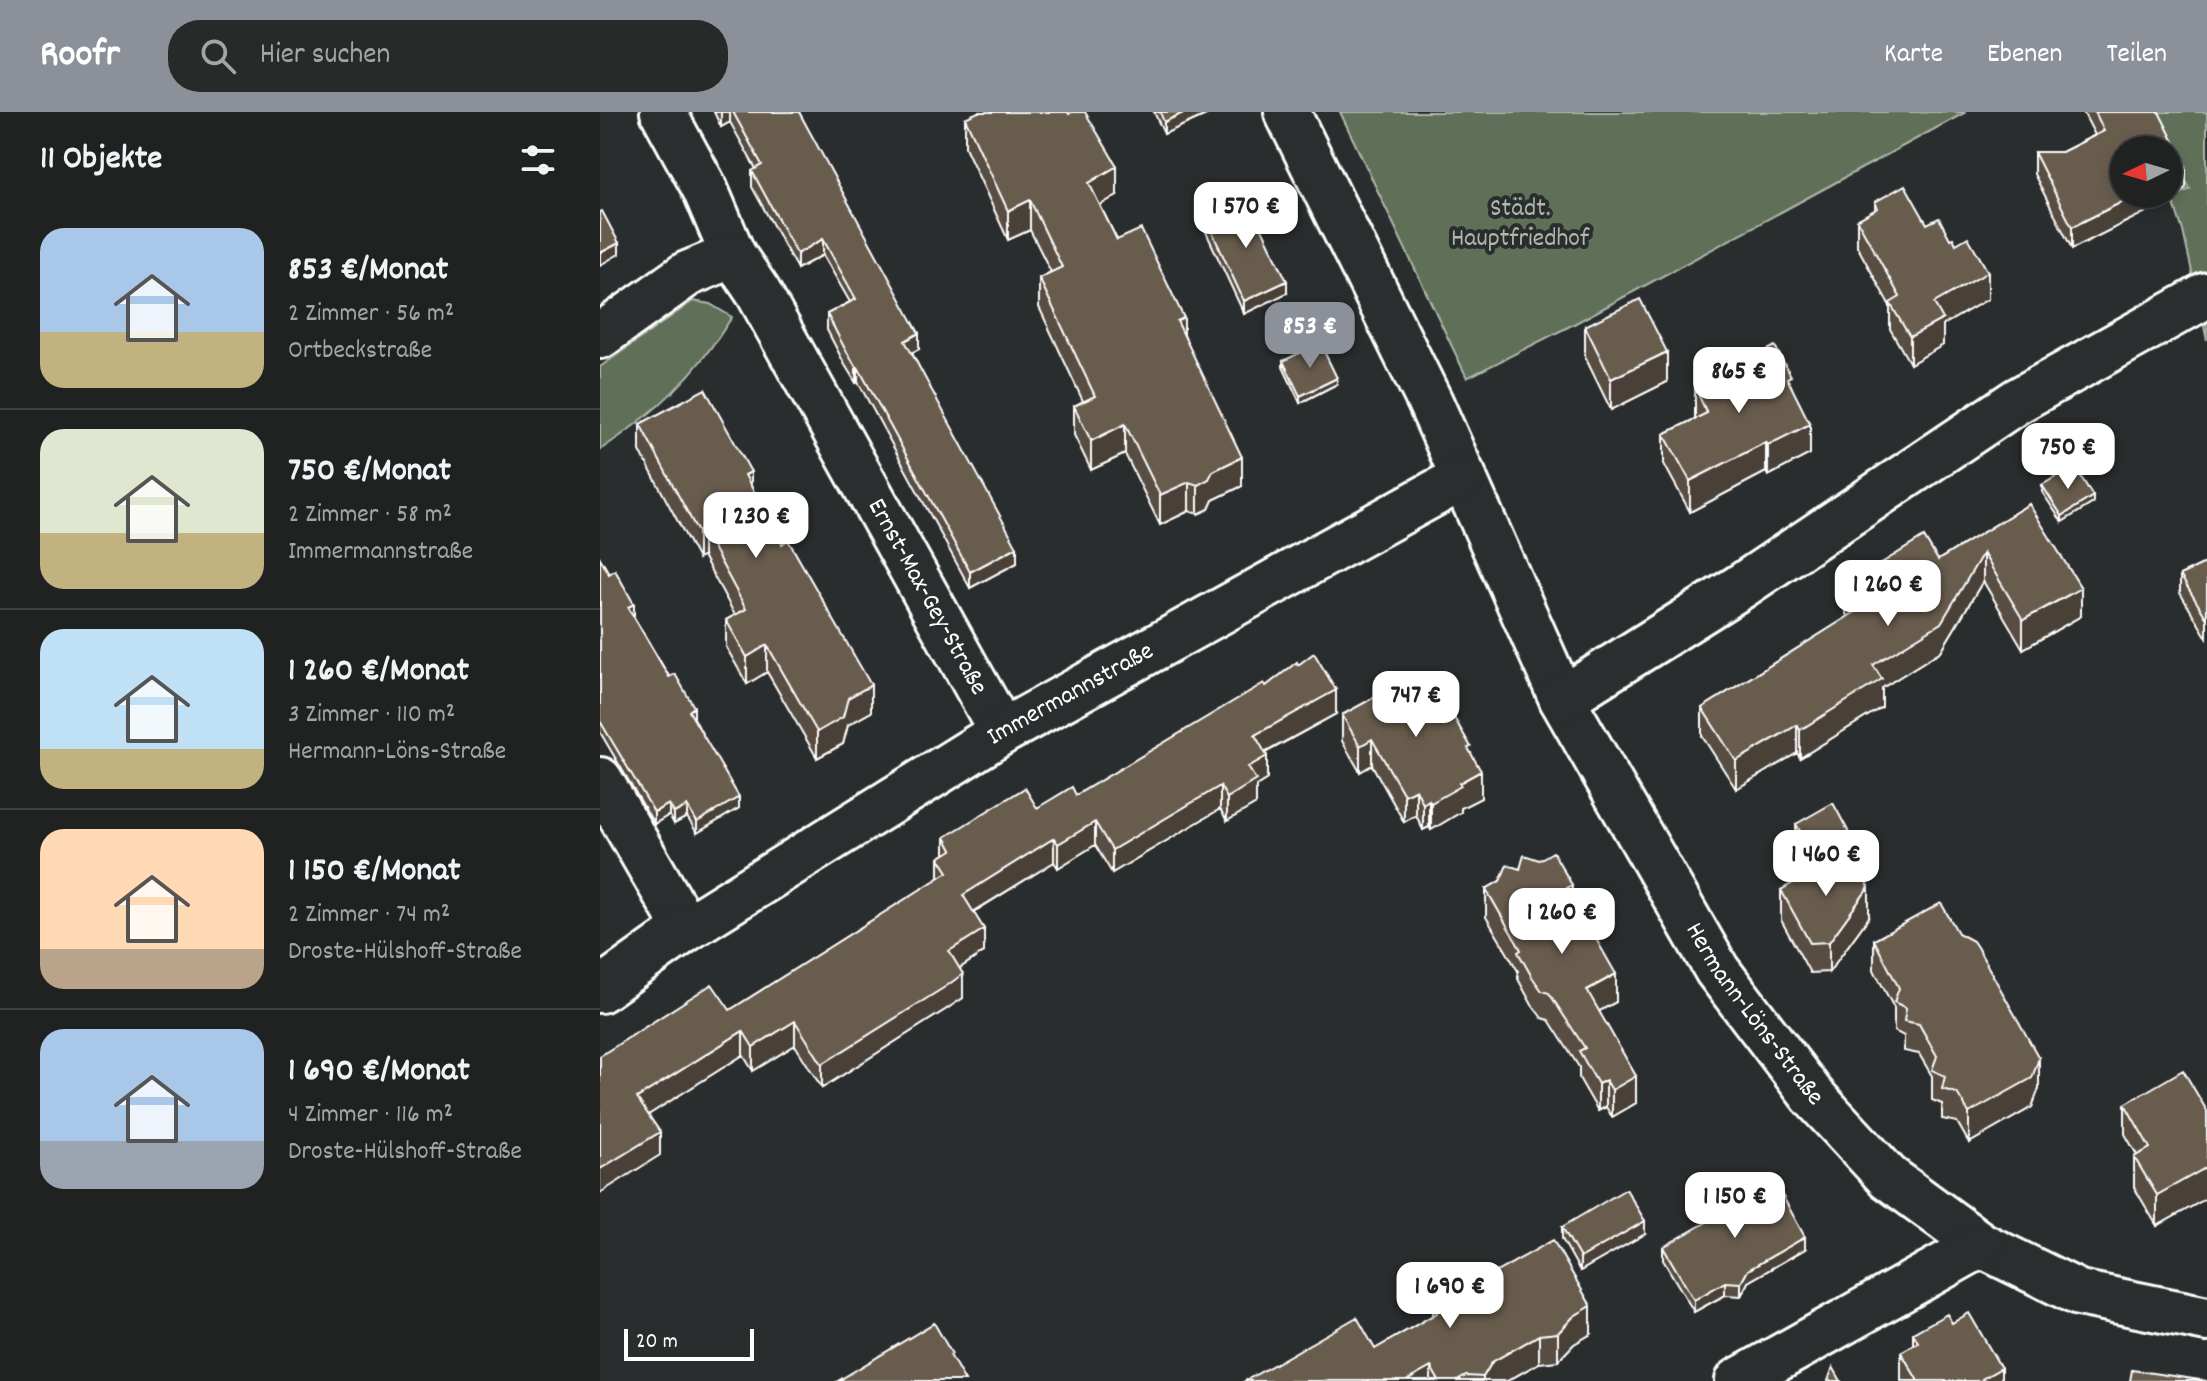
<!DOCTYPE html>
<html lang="de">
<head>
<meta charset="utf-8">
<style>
	:root { --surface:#202222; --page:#282a2a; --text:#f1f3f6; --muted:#a2a4a5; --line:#3d3f40; --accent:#8c9099 }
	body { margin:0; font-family:Dekko,sans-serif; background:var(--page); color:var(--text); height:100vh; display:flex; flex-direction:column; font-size:30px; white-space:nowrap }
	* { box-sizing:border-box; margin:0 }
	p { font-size:26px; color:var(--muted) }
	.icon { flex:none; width:44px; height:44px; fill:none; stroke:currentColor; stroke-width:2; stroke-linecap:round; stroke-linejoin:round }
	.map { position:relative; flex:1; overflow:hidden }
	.panel { display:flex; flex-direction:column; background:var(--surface); width:600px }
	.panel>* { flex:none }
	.needle { width:52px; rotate:265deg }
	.controls { position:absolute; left:1510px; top:24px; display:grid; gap:16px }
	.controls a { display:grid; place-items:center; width:72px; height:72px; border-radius:50%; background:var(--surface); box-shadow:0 4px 12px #0003,0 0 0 2px var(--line); font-size:40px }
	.scale { position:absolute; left:24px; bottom:20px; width:130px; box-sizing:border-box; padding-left:8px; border:4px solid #fff; border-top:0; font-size:22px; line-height:28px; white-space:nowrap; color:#fff; -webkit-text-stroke:6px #2a2d2e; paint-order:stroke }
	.price { position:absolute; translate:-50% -68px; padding:0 18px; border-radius:16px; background:#fff; color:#222; font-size:26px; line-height:52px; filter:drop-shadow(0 2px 4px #0008) }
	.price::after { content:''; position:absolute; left:50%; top:48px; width:24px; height:18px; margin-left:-12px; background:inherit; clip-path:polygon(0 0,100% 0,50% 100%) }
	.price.current { background:var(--accent); color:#fff }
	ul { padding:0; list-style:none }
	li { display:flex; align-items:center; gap:24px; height:200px; padding:0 40px }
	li+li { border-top:2px solid var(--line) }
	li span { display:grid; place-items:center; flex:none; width:224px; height:160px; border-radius:24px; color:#555 }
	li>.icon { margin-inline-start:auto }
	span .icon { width:96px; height:96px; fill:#fffc; stroke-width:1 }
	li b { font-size:34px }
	h2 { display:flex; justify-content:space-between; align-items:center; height:96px; padding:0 40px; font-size:34px }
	header { display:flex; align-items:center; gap:48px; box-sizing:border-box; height:112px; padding:0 40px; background:var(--accent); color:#fff }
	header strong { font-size:38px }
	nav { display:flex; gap:44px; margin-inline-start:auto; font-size:28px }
	.search { width:560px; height:72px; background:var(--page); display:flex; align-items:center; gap:20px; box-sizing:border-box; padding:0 28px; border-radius:32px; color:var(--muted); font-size:30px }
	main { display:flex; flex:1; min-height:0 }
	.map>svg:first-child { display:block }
</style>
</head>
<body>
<header>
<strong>Roofr</strong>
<div class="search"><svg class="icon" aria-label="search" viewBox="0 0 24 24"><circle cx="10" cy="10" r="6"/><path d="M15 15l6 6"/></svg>Hier suchen</div>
<nav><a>Karte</a><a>Ebenen</a><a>Teilen</a></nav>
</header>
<main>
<section class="panel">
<h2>11 Objekte<svg class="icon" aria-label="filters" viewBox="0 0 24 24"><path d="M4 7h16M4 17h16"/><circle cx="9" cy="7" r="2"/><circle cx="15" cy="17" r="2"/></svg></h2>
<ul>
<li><span style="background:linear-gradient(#a9c7e8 65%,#c2b280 0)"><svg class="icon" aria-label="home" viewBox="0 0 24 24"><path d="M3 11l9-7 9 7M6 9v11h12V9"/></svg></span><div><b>853 €/Monat</b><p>2 Zimmer · 56 m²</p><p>Ortbeckstraße</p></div></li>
<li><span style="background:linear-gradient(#dfe7d0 65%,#c2b280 0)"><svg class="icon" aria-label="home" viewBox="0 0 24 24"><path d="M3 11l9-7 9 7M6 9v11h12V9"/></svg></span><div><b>750 €/Monat</b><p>2 Zimmer · 58 m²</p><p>Immermannstraße</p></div></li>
<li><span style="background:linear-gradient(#bfe0f5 75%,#c2b280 0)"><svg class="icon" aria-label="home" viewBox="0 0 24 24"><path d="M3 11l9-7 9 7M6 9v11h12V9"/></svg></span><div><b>1 260 €/Monat</b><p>3 Zimmer · 110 m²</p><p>Hermann-Löns-Straße</p></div></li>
<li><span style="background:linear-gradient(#ffd9b3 75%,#b9a48a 0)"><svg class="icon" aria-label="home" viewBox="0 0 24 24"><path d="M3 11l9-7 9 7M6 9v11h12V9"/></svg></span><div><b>1 150 €/Monat</b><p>2 Zimmer · 74 m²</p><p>Droste-Hülshoff-Straße</p></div></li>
<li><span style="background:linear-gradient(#a9c7e8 70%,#9aa5b1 0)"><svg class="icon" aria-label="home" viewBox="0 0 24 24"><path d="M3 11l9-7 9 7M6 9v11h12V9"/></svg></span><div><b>1 690 €/Monat</b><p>4 Zimmer · 116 m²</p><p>Droste-Hülshoff-Straße</p></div></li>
</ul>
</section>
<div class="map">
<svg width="1607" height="1269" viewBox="0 0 1607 1269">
	<rect width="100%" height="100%" fill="#2a2d2e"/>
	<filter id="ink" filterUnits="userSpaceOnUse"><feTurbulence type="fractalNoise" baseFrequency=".0125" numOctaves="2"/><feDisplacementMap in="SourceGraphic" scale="16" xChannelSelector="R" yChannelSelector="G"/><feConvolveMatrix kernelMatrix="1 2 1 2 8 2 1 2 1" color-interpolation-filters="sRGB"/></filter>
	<g filter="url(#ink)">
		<path fill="#607058" stroke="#b0b8ac" stroke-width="2" d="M740 0H1366L972 213 867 266Z
			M1552 0H1607V228L1583 119 1572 86 1590 77Z
			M93 189 110 192 132 205C95 264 57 300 0 338V255Z"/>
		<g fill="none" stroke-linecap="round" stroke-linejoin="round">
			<g stroke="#fff" stroke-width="50">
				<g id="street">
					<path d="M63 0 105 77 133 143"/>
					<path id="s1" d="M687 0 830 290 962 587 1117 858 1212 983 1288 1065 1381 1133 1479 1181 1607 1207"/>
					<path id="s2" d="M0 224 87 162 133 143 158 180 402 620"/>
					<path d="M962 587 1140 475 1417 289 1607 183"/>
					<path d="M0 668 86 817"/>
					<path id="s3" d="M0 878 86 817 402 620 864 365"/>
					<path d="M1138 1269 1381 1133"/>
				</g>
			</g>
			<use href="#street" stroke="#2a2d2e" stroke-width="44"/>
		</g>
		<path fill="#594e43" stroke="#fff" stroke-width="2" d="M114 0H199L319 237 312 241 417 451 370 476 258 270 256 271 245 253 227 218V202L250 190 223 143 197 157 152 75V59L156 57 130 10 121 15Z
			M554 0H608V2L564 22Z
			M1483 0H1559L1586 76 1568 85V89L1472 137 1434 62V40H1462L1495 23Z
			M365 6 517 83 500 93 517 128 584 223 642 374 613 388 609 397 598 402 589 399 560 413 525 342 491 358 474 323V294L483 289 439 195V166L451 160 430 118 408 128 365 35Z
			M1275 90 1327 112 1350 127 1388 187 1343 213V233L1310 252 1290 217V194L1257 134V108L1275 98Z
			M606 107 687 181 644 202 606 120Z
			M985 214 1067 270 1011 298 985 245Z
			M683 249 737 272 700 291 683 255Z
			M1191 273 1210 342 1168 364 1166 360 1090 400 1064 352V322L1095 307V276Z
			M40 312 151 374 271 600 248 613 243 632 217 646 167 560 147 572 126 535V508L135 503 103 444 98 447 40 339Z
			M1442 373 1493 391 1462 410 1442 380Z
			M1429 392 1481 504 1423 537 1383 469 1341 539 1282 576V595L1200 646 1197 641 1136 677 1102 624V596L1248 505 1246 502V473L1338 448Z
			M0 446 34 503 33 504 94 606 139 696 97 721 87 705 74 712 69 703 54 712 0 620Z
			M1607 450V526L1580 481V463Z
			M804 573 871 641 881 686 861 696V700L831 718 829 715 823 718 816 703 804 710 772 653 760 660 742 629V603Z
			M666 574 736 602 665 641 667 667 656 674V692L627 709 620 697 512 761 495 733 458 756 454 750 374 800 384 840 360 856 363 886 345 898 222 976 195 933 153 959 143 943 48 1003 60 1043 0 944 130 898 339 766V746L345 742V725L476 683Z
			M1196 712 1253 734 1217 755 1196 719Z
			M920 757 972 786 1016 890 999 899 1036 991 1012 1005 1006 995 998 999 979 966V955L949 908 942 906 932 893 918 867V859L886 805V777Z
			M1181 778 1269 805 1229 860 1210 861 1181 808Z
			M1274 828 1439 976 1432 995 1369 1031 1357 1010 1342 1007V992L1332 988V964L1319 942 1304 939V924L1294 919V896L1274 858Z
			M1525 992 1607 999V1086L1557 1114 1534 1075V1045L1537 1043 1525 1022Z
			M962 1115 1045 1122 980 1159 962 1127Z
			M1063 1135 1205 1137 1148 1170 1141 1184 1125 1183 1094 1200 1063 1148Z
			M833 1196 991 1222 974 1232 958 1249 939 1251 907 1269H645L775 1237 833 1203Z
			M1352 1211 1401 1269H1301V1240L1313 1233V1221Z"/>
		<path fill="#484037" stroke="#fff" stroke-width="2" d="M121 0H130V10L121 15Z
			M585 0H608V2L564 22V10Z
			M517 54V83L489 100V71Z
			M1586 54V76L1568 85V89L1472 137V115L1538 82H1568V63Z
			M430 88V118L408 128V99Z
			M223 127V143L197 157V142Z
			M19 131V142L0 153V141Z
			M1388 160V187L1343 213V233L1310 252V225L1334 191Z
			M687 169V181L644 202V189Z
			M584 206V235L577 209Z
			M319 221V237L305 244V229Z
			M1067 240V270L1011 298V267Z
			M256 255H258V270L256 271Z
			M737 266V272L700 291V284Z
			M525 312V342L491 358V329Z
			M1210 312V342L1168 364V333Z
			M1166 330V360L1090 400V369Z
			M642 345V374L613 388 609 397 598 402V373L613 359Z
			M151 360V387L145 363Z
			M589 370V399L560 413V383Z
			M1493 384V391L1462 410V404Z
			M103 417V444L98 447V420Z
			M417 435V451L370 476V460Z
			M1383 441V469L1341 539 1282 576V595L1200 646V618L1273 553Z
			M1481 476V504L1423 537V508Z
			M34 492V503L28 506V495Z
			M167 533V560L147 572V545Z
			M271 573V600L248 613 243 632 217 646V620L248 586Z
			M736 578V602L655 646V623Z
			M94 595V606L89 610V599Z
			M1197 613V641L1136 677V649Z
			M772 627V653L760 660V634Z
			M667 644V667L656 674V692L627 709V686L648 655Z
			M881 659V686L861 696V700L831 718V691L859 671Z
			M620 674V697L512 761V738Z
			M816 677V703L804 710V683Z
			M139 685V696L97 721V710Z
			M829 688V715L823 718V692Z
			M69 692V703L54 712V700Z
			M87 694V705L74 712V701Z
			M495 710V733L458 756V732Z
			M454 726V750L363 806V783Z
			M1253 728V734L1217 755V748Z
			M972 773V800L967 776Z
			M1269 775V805L1229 860V830Z
			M384 817V840L349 863V839Z
			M363 862V886L345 898 222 976V952Z
			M1016 862V890L987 906V878Z
			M195 909V933L153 959V935Z
			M143 919V943L37 1010V986Z
			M1439 946V976L1432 995 1369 1031V1001Z
			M1036 964V991L1012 1005V978Z
			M1006 968V995L998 999V972Z
			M60 1020V1043L0 1081V1057Z
			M1607 1055V1086L1557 1114V1083Z
			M1045 1109V1122L980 1159V1146Z
			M1205 1125V1137L1148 1170 1141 1184V1171L1148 1158Z
			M1125 1170V1183L1094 1200V1188Z
			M991 1194V1222L974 1232 958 1249V1221L974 1204Z
			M939 1223V1251L907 1269H883V1265L892 1250Z
			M831 1255V1269H806Z
			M1401 1256V1269H1382V1267Z"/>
		<path fill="#675b4e" stroke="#fff" stroke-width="2" d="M133 0H199L319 221 305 229 417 435 370 460 258 255H256L245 237 227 202 256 187 223 127 197 142 152 59 162 53Z
			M378 0H468L469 2 472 0H485L517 54 489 71 517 128 541 117 584 206 577 209 642 345 613 359 609 367 598 373 589 370 560 383 525 312 491 329 474 294 495 284 439 166 462 155 430 88 408 99 365 6Z
			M560 0H585L564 10Z
			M1495 0H1559L1586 54 1568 63V38H1524V82H1538L1472 115 1434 40H1462L1504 19Z
			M1305 73 1327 112 1339 106 1350 127 1353 126 1356 132 1368 125 1388 160 1334 191 1343 207 1310 225 1290 191 1300 185 1257 108 1278 96 1275 90Z
			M648 87 687 169 644 189 606 107Z
			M2 99 19 131 0 141V100Z
			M1040 187 1067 240 1011 267 985 214Z
			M720 231 737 266 700 284 683 249Z
			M1175 234 1191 264 1187 266 1210 312 1168 333 1166 330 1090 369 1064 322 1107 301 1095 276Z
			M105 277 151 360 145 363 182 432 188 428 271 573 248 586 243 605 217 620 167 533 147 545 126 508 146 497 103 417 98 420 40 312Z
			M1474 354 1493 384 1462 404 1442 373Z
			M1429 392 1481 476 1423 508 1383 441 1341 511 1273 553 1282 567 1200 618 1197 613 1136 649 1102 596 1260 497 1246 473 1324 425 1338 448Z
			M0 446 9 462 15 458 34 492 28 495 69 565 75 562 94 595 89 599 139 685 97 710 87 694 74 701 69 692 54 700 0 609Z
			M1607 450V507L1580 463Z
			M714 541 736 578 655 623 667 644 648 655 656 668 627 686 620 674 512 738 495 710 458 732 454 726 363 783 384 817 349 839 363 862 345 875 222 952 195 909 153 935 143 919 37 986 60 1020 0 1057V944L112 872 130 898 348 760 339 746 352 738 345 725 425 676 437 696 472 675 476 683 664 571 666 574 697 550 698 553Z
			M825 561 838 584 841 582 856 609 871 635 868 636 881 659 859 671 861 674 831 691 829 688 823 692 816 677 804 683 772 627 760 634 742 603 802 570 804 573Z
			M1233 691 1253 728 1217 748 1196 712Z
			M1249 739 1269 775 1229 830 1210 831 1181 778Z
			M953 740 972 773 967 776 1016 862 987 878 1036 964 1012 978 1006 968 998 972 979 939 985 936 949 881 942 879 932 865 918 840 921 838 886 777 900 769 907 753 920 757 924 743 939 748Z
			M1341 791 1358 821 1373 829 1377 835 1439 946 1432 966 1369 1001 1357 981 1342 977 1345 964 1332 958 1337 944 1319 912 1304 909 1306 896 1294 890 1299 876 1274 828Z
			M1583 958 1607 999V1055L1557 1083 1534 1045 1550 1036 1525 992Z
			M1143 1069 1176 1072 1205 1125 1148 1158 1141 1171 1125 1170 1094 1188 1063 1135 1142 1090Z
			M1026 1077 1045 1109 980 1146 962 1115Z
			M953 1128 991 1194 974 1204 958 1221 939 1223 892 1250 883 1265 866 1264 857 1269H839L831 1255 806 1269H645L757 1205 775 1237 837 1201 833 1196Z
			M1369 1201 1401 1256 1382 1267 1383 1269H1318L1301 1240 1318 1230 1313 1221 1347 1202 1352 1211Z
			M334 1211 352 1242 350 1243 365 1269H238Z
			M1233 1255 1241 1269H1228Z
			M1532 1258 1607 1269H1530Z"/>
	</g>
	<g text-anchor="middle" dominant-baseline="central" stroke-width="8" stroke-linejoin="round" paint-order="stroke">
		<g font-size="26" fill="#b0b8ac" stroke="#2a2d2e">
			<text x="920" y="97">Städt.<tspan x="920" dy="30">Hauptfriedhof</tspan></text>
		</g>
		<g font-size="26" fill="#fff" stroke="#2a2d2e">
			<text stroke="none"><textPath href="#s2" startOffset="550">Ernst-Max-Gey-Straße</textPath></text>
			<text stroke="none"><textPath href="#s3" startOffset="556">Immermannstraße</textPath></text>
			<text stroke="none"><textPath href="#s1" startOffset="1018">Hermann-Löns-Straße</textPath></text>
		</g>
	</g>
</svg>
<div class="controls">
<a><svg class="needle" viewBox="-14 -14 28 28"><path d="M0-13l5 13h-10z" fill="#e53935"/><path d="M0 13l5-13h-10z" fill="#a2a4a5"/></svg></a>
</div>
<div class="scale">20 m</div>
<b class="price" style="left:646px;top:138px">1 570 €</b>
<b class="price current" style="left:710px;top:258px">853 €</b>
<b class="price" style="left:1139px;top:303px">865 €</b>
<b class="price" style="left:1468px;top:379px">750 €</b>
<b class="price" style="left:156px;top:448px">1 230 €</b>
<b class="price" style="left:1288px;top:516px">1 260 €</b>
<b class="price" style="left:816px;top:627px">747 €</b>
<b class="price" style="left:1226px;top:786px">1 460 €</b>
<b class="price" style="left:962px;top:844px">1 260 €</b>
<b class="price" style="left:1135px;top:1128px">1 150 €</b>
<b class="price" style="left:850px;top:1218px">1 690 €</b>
</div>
</main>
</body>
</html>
